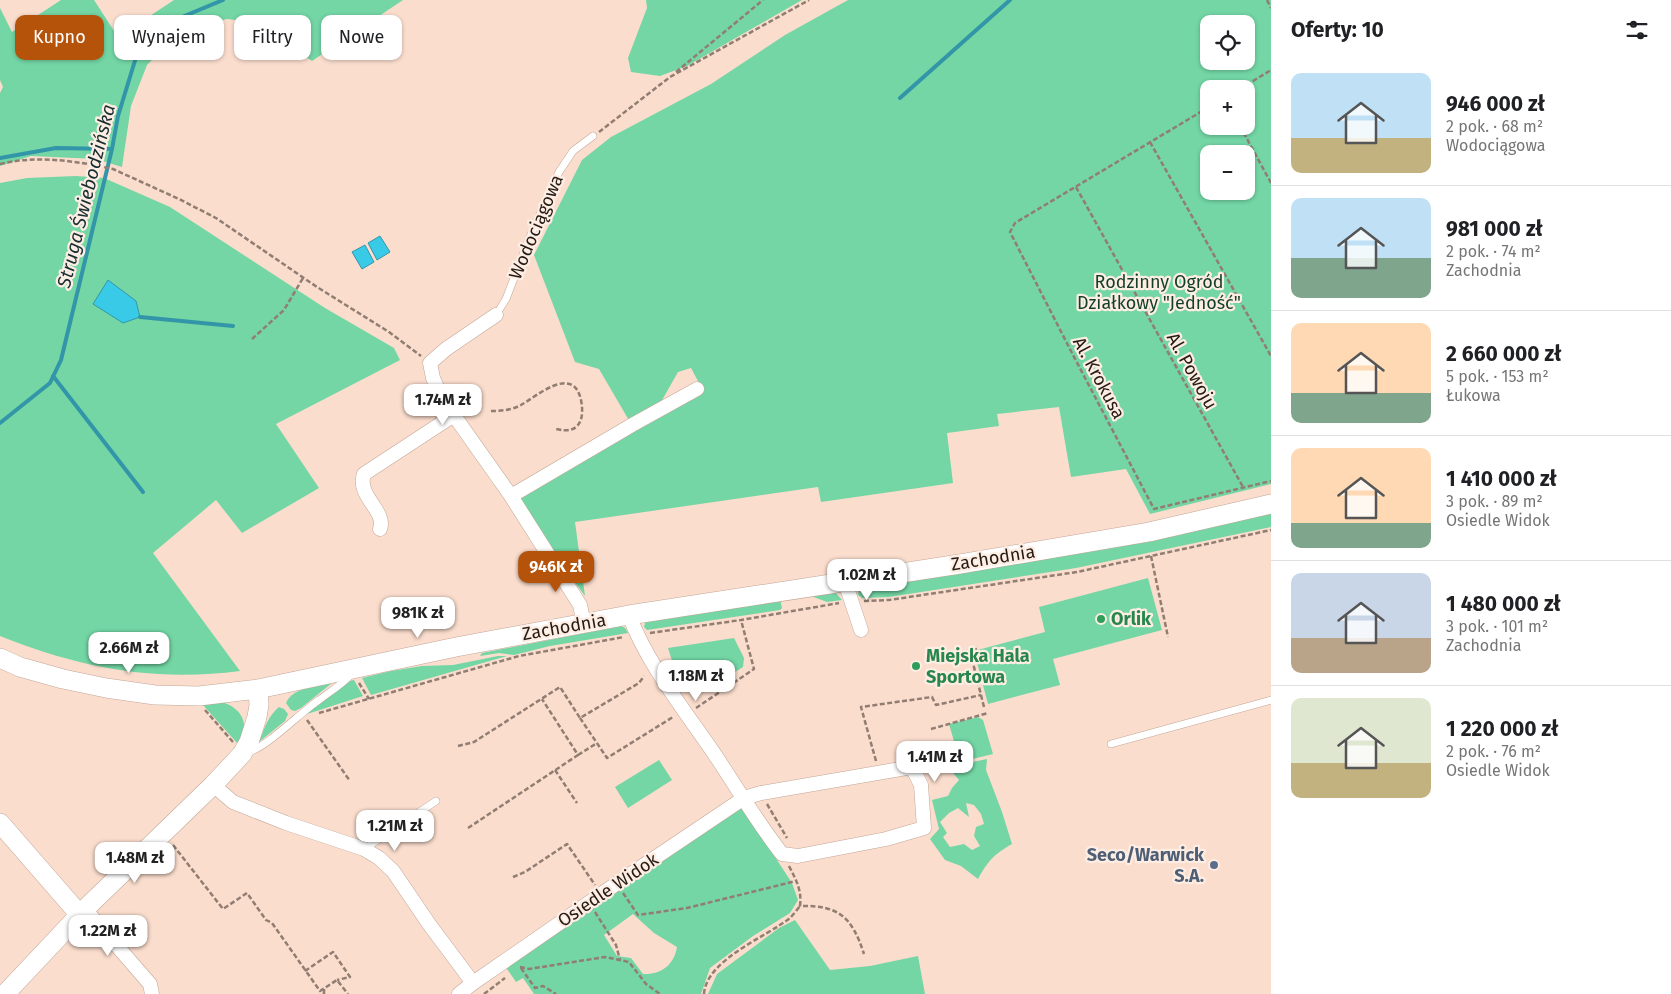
<!DOCTYPE html>
<html lang="pl">
<head>
<meta charset="utf-8">
<style>
	:root { --surface:#fff; --page:#f6f6f6; --text:#202124; --muted:#757577; --line:#e0e0e0; --accent:#b45309 }
	body { margin:0; font-family:"Fira Sans",sans-serif; background:var(--page); color:var(--text); height:100vh; display:flex; flex-direction:column; font-size:19px; white-space:nowrap }
	* { box-sizing:border-box; margin:0 }
	p { font-size:16px; color:var(--muted) }
	.icon { flex:none; width:28px; height:28px; fill:none; stroke:currentColor; stroke-width:2; stroke-linecap:round; stroke-linejoin:round }
	.map { position:relative; flex:1; overflow:hidden }
	.panel { display:flex; flex-direction:column; background:var(--surface); width:400px }
	.panel>* { flex:none }
	.top-card { position:absolute; left:15px; top:15px; width:475px; height:45px; display:flex; gap:10px }
	.tools { position:absolute; left:1200px; top:15px; display:grid; gap:10px }
	.tools a { display:grid; place-items:center; width:55px; height:55px; border-radius:10px; background:var(--surface); box-shadow:0 1px 4px #0004; font-size:25px }
	.price { position:absolute; translate:-50% -42px; padding:0 11px; border-radius:10px; background:#fff; color:#222; font-size:16px; line-height:32px; filter:drop-shadow(0 1px 2px #0008) }
	.price::after { content:''; position:absolute; left:50%; top:30px; width:15px; height:11px; margin-left:-8px; background:inherit; clip-path:polygon(0 0,100% 0,50% 100%) }
	.price.selected { background:var(--accent); color:#fff }
	ul { padding:0; list-style:none }
	li { display:flex; align-items:center; gap:15px; height:125px; padding:0 20px }
	li+li { border-top:1px solid var(--line) }
	li span { display:grid; place-items:center; flex:none; width:140px; height:100px; border-radius:10px; color:#555 }
	li>.icon { margin-inline-start:auto }
	span .icon { width:60px; height:60px; fill:#fffc; stroke-width:1 }
	li b { font-size:21px }
	h2 { display:flex; justify-content:space-between; align-items:center; height:60px; padding:0 20px; font-size:21px }
	.chip { padding:0 18px; border-radius:10px; background:var(--surface); box-shadow:0 1px 4px #0004; font-size:18px; line-height:45px }
	.chip.selected { background:var(--accent); color:#fff }
	main { display:flex; flex:1; min-height:0 }
	.map>svg:first-child { display:block }
</style>
</head>
<body>
<main>
<div class="map">
<svg width="1271" height="994" viewBox="0 0 1271 994">
	<rect width="100%" height="100%" fill="#faddcd"/>
	<path fill="#73d6a4" fill-rule="evenodd" d="M61 0H94L118 37 174 0H403L312 61 261 26 235 20 227 19 189 28 178 34 147 65 131 106 122 167 96 159 31 156 0 166V93L3 87 0 80V8L12 32Z
		M646 0H802L687 66 660 76 631 72 628 58 647 8Z
		M848 0H1271V484L1150 514 1126 469 1071 477 1059 407 997 414 999 426 947 433 953 483 821 502 818 487 575 522 585 596 521 509 520 497 699 383 691 368 678 372 661 402 630 422 599 369 575 362 534 255 582 160 611 137 711 84 785 35ZM1209 24H1246V61H1209ZM1209 89H1246V126H1209ZM1209 154H1246V191H1209Z
		M76 176 104 178 170 207 325 308 394 348 400 360 276 424 319 488 242 533 216 500 153 553 240 671C154 682 80 668 0 636V183L27 178Z
		M1271 511V527L1076 568 889 597 862 598 858 595 859 590 863 586Z
		M1148 578 1162 630 1053 659 1060 685 988 704 974 651 1045 632 1039 607Z
		M835 592 842 600 827 602 811 596Z
		M780 599 782 608 780 610 647 630 644 627 646 619Z
		M621 626 625 628 628 633 550 646 514 655 499 653 480 656 482 653Z
		M734 638 744 658 743 667 703 692 693 675 679 664H673L668 648Z
		M498 656H507L371 695 362 678 391 671 422 666 453 665Z
		M354 680 363 696 304 715 345 682Z
		M332 683 301 708 295 711 291 710 286 703C293 687 316 687 332 683Z
		M220 702C234 704 248 717 243 732 242 736 240 740 238 744L203 705Z
		M279 707 284 709 288 714 285 721 259 742C264 729 268 716 279 707Z
		M978 717 983 720 993 754 960 762 949 724Z
		M987 759 986 770 1002 812 1012 844C994 854 988 861 978 879L961 866 945 860 930 839 939 829 932 800 948 796 952 788 959 780 948 767ZM966 803 974 805 981 814 984 824 976 827 974 836 980 846 972 850 964 844 950 847 943 837 947 833 940 822 949 813 958 808 969 817Z
		M659 760 672 780 628 808 615 787Z
		M741 805 792 883 798 900 790 913 753 936 710 968 701 994H534L523 978 516 982 505 966ZM633 914 654 933 677 947C674 965 661 975 643 974L631 958 617 956 604 935Z
		M795 920 830 970 870 966 918 956 925 994H708L717 974 779 928Z"/>
	<path fill="#39cae7" stroke="#3396a8" d="M380 236 390 252 377 260 368 243Z
		M365 245 374 262 362 269 352 252Z
		M108 280 136 301 140 317 123 323 93 304Z"/>
	<g fill="none" stroke-linecap="round" stroke-linejoin="round">
		<path stroke="#3396a8" stroke-width="4" d="M900 98 1010 0
			M0 158 56 148 112 149
			M140 317 233 326
			M53 376 143 492
			M0 423 50 383 61 360 112 149 118 116 137 54 170 22 223 0"/>
		<g stroke="#c2a697" stroke-width="8">
			<path id="lane" d="M496 315 506 299 529 239 559 172 573 151 593 136
				M1111 744 1271 700
				M248 752C266 748 301 712 319 700 331 691 341 685 352 674
				M364 849 436 801"/>
		</g>
		<g stroke="#c2a697" stroke-width="15">
			<path id="street" d="M496 315 446 349 430 363 433 378 441 397 511 496 580 605 584 624
				M511 496 632 425 697 389
				M380 529C387 511 356 496 364 474L454 415
				M845 582 861 630
				M213 785 233 802 286 823 364 849 379 858 393 871 429 924 473 983 459 994
				M85 909 150 984 152 994
				M473 983 616 884 744 798 761 793 912 767 921 785 924 828 886 839 798 856 782 854C756 821 735 784 711 749 682 707 647 663 629 615"/>
		</g>
		<g stroke="#c2a697" stroke-width="20">
			<path id="secondary" d="M0 658 20 667 63 679 106 688 155 695 199 696 258 689 456 647 629 615 960 564 1149 532 1271 504
				M0 823 80 915
				M5 994 85 909 213 785 242 754 249 742 257 717 259 705 258 689"/>
		</g>
		<path stroke="#917d72" stroke-width="2.5" stroke-dasharray="5 2.5" stroke-linecap="butt" d="M1267 0 1271 8
			M676 72 763 0
			M1240 89 1271 70
			M1209 107 1015 223 1010 232 1073 355 1154 509 1271 481
			M1240 126 1271 183
			M599 132 670 77 809 0
			M1150 142 1271 356
			M0 164C37 155 77 161 113 169L179 199 216 218 317 287 389 332 421 356
			M1076 187 1243 487
			M252 339 284 310 303 278
			M491 411C501 411 512 410 521 405 537 396 573 364 581 400 585 420 579 435 556 429
			M1151 556 1168 637
			M864 601 889 600 1077 572 1271 530
			M650 633 741 620 839 603
			M977 649 970 651 984 707
			M359 683 369 699
			M696 708 754 669 741 620
			M205 710 233 742
			M319 713 519 656 624 637
			M580 718 607 758 673 717
			M307 720 350 781
			M931 729 988 713
			M458 746 474 742 560 687 580 718 639 683 644 676
			M578 755 597 743
			M876 761 861 707 932 697 936 705 981 695
			M555 770 577 803
			M767 804 787 838
			M468 828 578 755 542 699
			M173 845 223 909 247 893 266 920 272 923 320 991 337 980 348 994
			M789 866C796 880 802 890 800 906 839 905 852 917 864 954
			M513 877 525 872 567 844 595 885
			M623 893 638 915 687 908 796 881
			M595 912 616 945 620 960
			M520 967 529 969 605 957 629 962 646 984 660 994
			M521 968 535 988 543 986 556 994
			M305 971 333 952 350 977 337 980
			M324 989V994
			M484 994 505 978
			M704 994C706 960 766 937 790 918 793 915 797 910 800 906"/>
		<use href="#lane" stroke="#fff" stroke-width="7"/>
		<use href="#street" stroke="#fff" stroke-width="14"/>
		<use href="#secondary" stroke="#fff" stroke-width="19"/>
	</g>
	<g fill="#2e9e5b" stroke="#feede3" stroke-width="2">
		<circle cx="1101" cy="619" r="5"/>
		<circle cx="916" cy="666" r="5"/>
	</g>
	<circle fill="#5c6f8a" stroke="#feede3" stroke-width="2" cx="1214" cy="865" r="5"/>
	<g text-anchor="middle" dominant-baseline="central" stroke-width="4.5" stroke-linejoin="round" paint-order="stroke">
		<g font-size="18" fill="#251b15" stroke="#feede3">
			<text transform="translate(536 227) rotate(-67)">Wodociągowa</text>
			<text transform="translate(1192 371) rotate(61)">Al. Powoju</text>
			<text transform="translate(1099 378) rotate(62)">Al. Krokusa</text>
			<text transform="translate(993 558) rotate(-9)">Zachodnia</text>
			<text transform="translate(564 627) rotate(-10)">Zachodnia</text>
			<text transform="translate(608 890) rotate(-34)">Osiedle Widok</text>
		</g>
		<g font-size="18" fill="#123f2a" stroke="#feede3">
			<text x="1159" y="282">Rodzinny Ogród<tspan x="1159" dy="21">Działkowy "Jedność"</tspan></text>
		</g>
		<g font-size="18" font-weight="bold" fill="#27864d" stroke="#feede3" text-anchor="start">
			<text x="1111" y="619">Orlik</text>
			<text x="926" y="656">Miejska Hala<tspan x="926" dy="21">Sportowa</tspan></text>
		</g>
		<g font-size="18" font-weight="bold" fill="#4e5e75" stroke="#feede3" text-anchor="end">
			<text x="1204" y="855">Seco/Warwick<tspan x="1204" dy="21">S.A.</tspan></text>
		</g>
		<g font-size="19" font-style="italic" fill="#172e33" stroke="#feede3">
			<text transform="translate(86 196) rotate(-76)">Struga Świebodzińska</text>
		</g>
	</g>
</svg>
<div class="tools">
<a><svg class="icon" aria-label="locate" viewBox="0 0 24 24"><circle cx="12" cy="12" r="6"/><path d="M12 2v4M12 18v4M2 12h4M18 12h4"/></svg></a>
<a>+</a>
<a>−</a>
</div>
<b class="price" style="left:443px;top:426px">1.74M zł</b>
<b class="price selected" style="left:556px;top:593px">946K zł</b>
<b class="price" style="left:867px;top:601px">1.02M zł</b>
<b class="price" style="left:418px;top:639px">981K zł</b>
<b class="price" style="left:129px;top:674px">2.66M zł</b>
<b class="price" style="left:696px;top:702px">1.18M zł</b>
<b class="price" style="left:935px;top:783px">1.41M zł</b>
<b class="price" style="left:395px;top:852px">1.21M zł</b>
<b class="price" style="left:135px;top:884px">1.48M zł</b>
<b class="price" style="left:108px;top:957px">1.22M zł</b>
<div class="top-card">
<a class="chip selected">Kupno</a>
<a class="chip">Wynajem</a>
<a class="chip">Filtry</a>
<a class="chip">Nowe</a>
</div>
</div>
<section class="panel">
<h2>Oferty: 10<svg class="icon" aria-label="filters" viewBox="0 0 24 24"><path d="M4 7h16M4 17h16"/><circle cx="9" cy="7" r="2"/><circle cx="15" cy="17" r="2"/></svg></h2>
<ul>
<li><span style="background:linear-gradient(#bfe0f5 65%,#c2b280 0)"><svg class="icon" aria-label="home" viewBox="0 0 24 24"><path d="M3 11l9-7 9 7M6 9v11h12V9"/></svg></span><div><b>946 000 zł</b><p>2 pok. · 68 m²</p><p>Wodociągowa</p></div></li>
<li><span style="background:linear-gradient(#bfe0f5 60%,#7fa58c 0)"><svg class="icon" aria-label="home" viewBox="0 0 24 24"><path d="M3 11l9-7 9 7M6 9v11h12V9"/></svg></span><div><b>981 000 zł</b><p>2 pok. · 74 m²</p><p>Zachodnia</p></div></li>
<li><span style="background:linear-gradient(#ffd9b3 70%,#7fa58c 0)"><svg class="icon" aria-label="home" viewBox="0 0 24 24"><path d="M3 11l9-7 9 7M6 9v11h12V9"/></svg></span><div><b>2 660 000 zł</b><p>5 pok. · 153 m²</p><p>Łukowa</p></div></li>
<li><span style="background:linear-gradient(#ffd9b3 75%,#7fa58c 0)"><svg class="icon" aria-label="home" viewBox="0 0 24 24"><path d="M3 11l9-7 9 7M6 9v11h12V9"/></svg></span><div><b>1 410 000 zł</b><p>3 pok. · 89 m²</p><p>Osiedle Widok</p></div></li>
<li><span style="background:linear-gradient(#c9d6e8 65%,#b9a48a 0)"><svg class="icon" aria-label="home" viewBox="0 0 24 24"><path d="M3 11l9-7 9 7M6 9v11h12V9"/></svg></span><div><b>1 480 000 zł</b><p>3 pok. · 101 m²</p><p>Zachodnia</p></div></li>
<li><span style="background:linear-gradient(#dfe7d0 65%,#c2b280 0)"><svg class="icon" aria-label="home" viewBox="0 0 24 24"><path d="M3 11l9-7 9 7M6 9v11h12V9"/></svg></span><div><b>1 220 000 zł</b><p>2 pok. · 76 m²</p><p>Osiedle Widok</p></div></li>
</ul>
</section>
</main>
</body>
</html>
